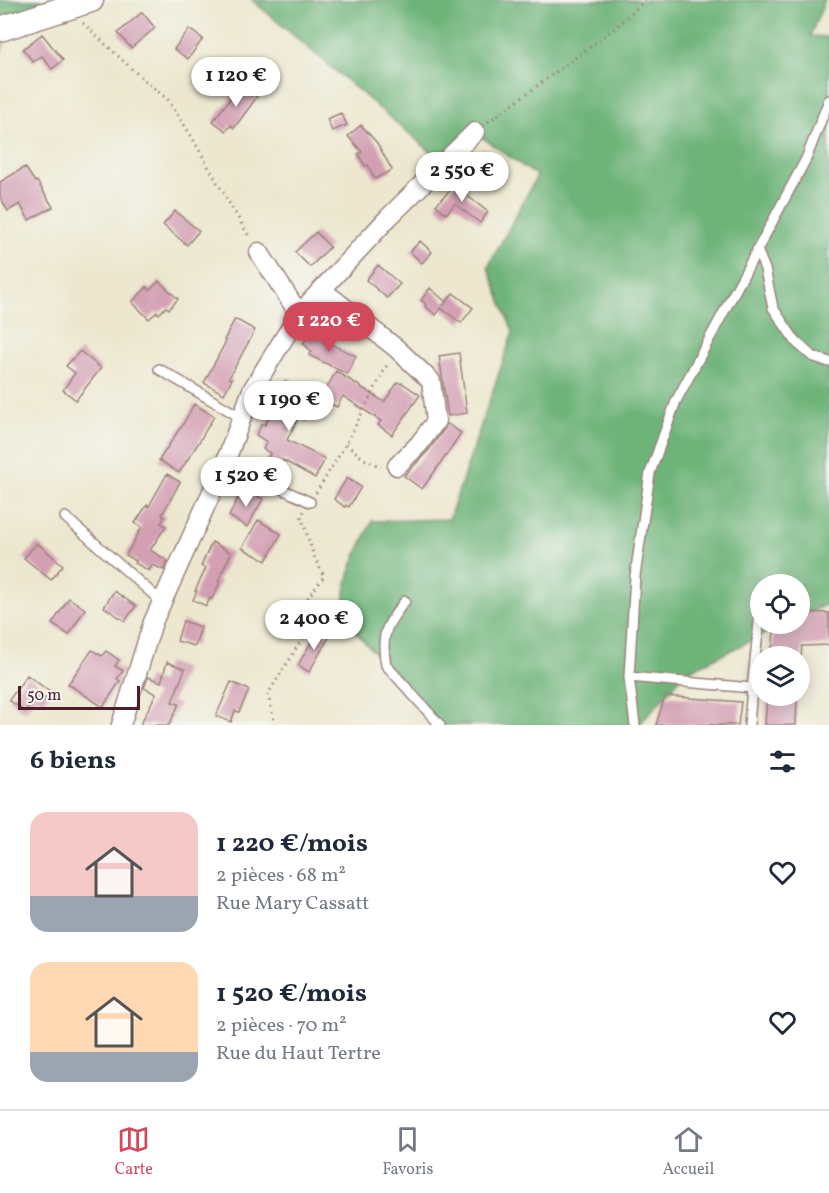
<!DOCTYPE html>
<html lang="fr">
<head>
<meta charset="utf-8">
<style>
	:root { --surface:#fff; --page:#f2f2f3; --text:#1f2937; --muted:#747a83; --line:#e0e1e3; --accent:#d1495b }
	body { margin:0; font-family:Vollkorn,serif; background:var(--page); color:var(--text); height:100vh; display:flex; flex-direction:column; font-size:22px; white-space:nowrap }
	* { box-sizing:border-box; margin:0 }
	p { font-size:20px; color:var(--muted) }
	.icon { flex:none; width:33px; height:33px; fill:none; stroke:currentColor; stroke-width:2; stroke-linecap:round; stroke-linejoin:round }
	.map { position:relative; height:725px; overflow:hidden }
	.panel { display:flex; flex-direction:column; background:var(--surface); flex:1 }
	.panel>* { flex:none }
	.buttons { position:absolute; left:750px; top:574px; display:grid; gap:12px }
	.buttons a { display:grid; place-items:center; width:60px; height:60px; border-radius:50%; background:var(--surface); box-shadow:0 3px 15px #0003; font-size:30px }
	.scale { position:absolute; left:18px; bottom:15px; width:122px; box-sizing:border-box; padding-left:6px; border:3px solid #4a1f2b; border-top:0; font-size:16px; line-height:21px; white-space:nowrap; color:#4a1f2b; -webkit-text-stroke:4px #f6f6f2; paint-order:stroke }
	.price { position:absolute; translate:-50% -51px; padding:0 14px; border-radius:21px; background:#fff; color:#222; font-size:20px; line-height:39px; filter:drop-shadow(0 2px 3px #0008) }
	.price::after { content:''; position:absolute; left:50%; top:36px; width:18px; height:14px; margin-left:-9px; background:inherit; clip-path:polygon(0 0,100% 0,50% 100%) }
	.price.on { background:var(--accent); color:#fff }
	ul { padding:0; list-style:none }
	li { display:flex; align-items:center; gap:18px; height:150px; padding:0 30px }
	li span { display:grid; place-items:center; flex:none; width:168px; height:120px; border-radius:18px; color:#555 }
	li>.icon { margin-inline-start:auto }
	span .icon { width:72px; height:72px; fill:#fffc; stroke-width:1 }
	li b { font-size:26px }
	h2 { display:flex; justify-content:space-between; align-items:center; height:72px; padding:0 30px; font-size:26px }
	.dock { display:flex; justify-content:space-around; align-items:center; height:84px; border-top:2px solid var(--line); background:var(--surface); font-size:16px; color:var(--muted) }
	.dock a { display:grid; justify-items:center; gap:3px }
	.dock .on { color:var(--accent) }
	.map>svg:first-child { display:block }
</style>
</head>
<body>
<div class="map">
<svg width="829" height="725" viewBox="0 0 829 725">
	<rect width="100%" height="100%" fill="#f6f6f2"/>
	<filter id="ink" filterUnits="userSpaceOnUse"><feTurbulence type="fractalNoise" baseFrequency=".0167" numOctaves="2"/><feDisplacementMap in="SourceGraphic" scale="12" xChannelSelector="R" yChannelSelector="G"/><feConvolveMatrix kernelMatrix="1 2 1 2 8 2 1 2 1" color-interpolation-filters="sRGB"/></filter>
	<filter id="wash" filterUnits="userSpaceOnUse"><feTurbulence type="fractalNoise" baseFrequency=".008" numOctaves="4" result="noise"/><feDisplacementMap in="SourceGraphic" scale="24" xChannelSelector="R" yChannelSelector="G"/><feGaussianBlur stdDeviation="1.35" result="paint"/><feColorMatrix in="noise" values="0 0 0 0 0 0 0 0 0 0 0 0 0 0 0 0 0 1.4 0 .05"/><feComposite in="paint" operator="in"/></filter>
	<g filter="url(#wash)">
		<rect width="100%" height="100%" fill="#ece7ce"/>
		<path fill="#6eb479" stroke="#5c6a52" stroke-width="1.5" d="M0 0H98L7 29 0 55Z
			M252 0H825L810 36 829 37V603L800 617V585H760V624H785L686 672 639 725H440L354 630C350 621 346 612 345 602 342 580 363 542 372 521L449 519 513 332 488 267 537 176 477 134 444 163Z"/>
		<path fill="#45b4c0" stroke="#486a76" stroke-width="1.5" d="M253 64 270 77 263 86 247 73Z"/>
		<g id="blocks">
			<path fill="#d39fb3" d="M142 12 155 28 131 48 118 33Z
				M189 29 203 39 188 59 174 49Z
				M42 34 63 60 52 69 42 56 33 62 23 49Z
				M242 83 252 90 251 92 257 97 234 128 231 125 226 131 213 121Z
				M341 113 347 125 332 131 327 119Z
				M361 125 377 143 392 170 375 179 368 165 365 166 358 154 362 152 348 136Z
				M25 167 35 182 37 181 53 207 29 220 20 204 8 211 0 197V182Z
				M458 182 468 191 465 194 488 212 480 223 455 204 446 214 436 205Z
				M175 211 199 231 187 245 163 225Z
				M316 232 330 247 310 267 295 252Z
				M420 241 432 252 422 263 410 252Z
				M378 265 400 284 387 298 366 280Z
				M159 281 178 299 169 309 166 307 159 314 157 312 149 319 132 302 147 287 150 290Z
				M430 288 446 302 443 306 453 293 473 308 461 323 441 308 436 315 425 306 426 304 421 300Z
				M235 319 255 330 229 378 232 379 224 394 204 383 226 341 224 340Z
				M316 330 327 342 356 356 347 374 309 355 312 352 303 343Z
				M80 351 101 368 76 400 63 390 75 373 66 366Z
				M459 353 467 413 448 416 439 356Z
				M336 371 384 402 398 382 401 384 402 383 420 395 392 435 378 425 381 421 343 396 337 407 321 399Z
				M285 381 316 397 304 420 299 417 287 440 325 459 315 478 283 460 276 473 264 466 270 453 263 449 267 442 256 435 262 424 265 425 276 404 273 402Z
				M194 404 214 416 199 442 179 473 159 460 180 428H181Z
				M446 423 461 433 440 464 422 489 404 476 428 451 445 428Z
				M167 474 180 482 162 515 165 517 161 523 166 526 150 550 168 561 164 570 152 565 149 571 135 563 136 561 126 555 142 527 135 523 147 505 149 506Z
				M347 478 361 487 349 507 346 505 345 507 334 499Z
				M243 489 263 499 247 527 229 516Z
				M258 520 281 534 266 561 242 548Z
				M212 542 231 553 218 581 220 582 212 599 210 598 206 606 193 600 197 591H195L206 568 201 566Z
				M37 543 63 565 51 580 24 558Z
				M114 591 136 606 125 621 104 607Z
				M69 598 85 609 69 635 52 624Z
				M800 612 829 613V645L802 646 801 657H771L775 624H800Z
				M183 621 201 627 195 646 177 641Z
				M318 630 329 637 309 672 298 665Z
				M92 650 102 656 106 651 119 660 115 666 123 671 117 679 120 681 103 707 68 684Z
				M167 662 185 669 172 702 179 704 169 725H140L156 694 144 688 148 677 161 682Z
				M27 675 50 692 43 702 36 697 25 712 9 700Z
				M231 682 249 690 239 712 235 711 231 722 216 716Z
				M665 696 741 702 738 725H656Z
				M767 696 797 698 796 725H765Z"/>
		</g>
	</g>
	<g filter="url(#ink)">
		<use href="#blocks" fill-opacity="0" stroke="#9b837c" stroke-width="1.5"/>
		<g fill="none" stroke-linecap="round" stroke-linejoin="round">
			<g stroke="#9b837c" stroke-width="12">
				<path id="service" d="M757 250 765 269 773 308 796 342 812 356 829 362
					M159 369 242 418
					M225 463 310 502
					M65 517 162 602
					M405 601C387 624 380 634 386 665L440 725
					M629 677 752 688 749 725
					M752 688 760 613
					M635 725 629 677 635 576 650 473 676 401 806 159 829 100"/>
			</g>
			<g stroke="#9b837c" stroke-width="21">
				<path id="minor" d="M259 252 299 314
					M322 290 396 348 431 381 436 421 419 444 397 466
					M121 725 153 622 225 463 252 390 299 314 388 218 475 132"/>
			</g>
			<g stroke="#9b837c" stroke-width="27">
				<path id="tertiary" d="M0 29 91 0"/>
			</g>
			<path stroke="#9b837c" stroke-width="3" stroke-dasharray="1.5 4.5" stroke-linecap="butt" d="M83 23 135 72 168 100 192 137 217 182 250 238
				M488 122 613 30 645 0
				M346 444 364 459 381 467
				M316 493 346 444 388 363
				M275 725 268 694 314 620 300 609 324 576 314 556 301 516 304 511"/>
			<use href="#service" stroke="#fff" stroke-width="9"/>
			<use href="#minor" stroke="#fff" stroke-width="18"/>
			<use href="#tertiary" stroke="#fff" stroke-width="24"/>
		</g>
	</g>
</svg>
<div class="buttons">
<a><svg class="icon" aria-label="locate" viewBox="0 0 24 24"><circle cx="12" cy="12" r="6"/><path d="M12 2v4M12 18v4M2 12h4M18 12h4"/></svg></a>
<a><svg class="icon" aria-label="layers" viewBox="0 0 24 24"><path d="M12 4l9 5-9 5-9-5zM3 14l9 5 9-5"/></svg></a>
</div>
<div class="scale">50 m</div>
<b class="price" style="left:236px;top:108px">1 120 €</b>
<b class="price" style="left:462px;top:203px">2 550 €</b>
<b class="price on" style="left:329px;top:353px">1 220 €</b>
<b class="price" style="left:289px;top:432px">1 190 €</b>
<b class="price" style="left:246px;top:508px">1 520 €</b>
<b class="price" style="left:314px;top:651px">2 400 €</b>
</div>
<section class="panel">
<h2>6 biens<svg class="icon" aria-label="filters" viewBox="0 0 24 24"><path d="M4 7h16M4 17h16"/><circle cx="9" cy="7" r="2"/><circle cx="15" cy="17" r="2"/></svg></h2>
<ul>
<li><span style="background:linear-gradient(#f6c9c9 70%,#9aa5b1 0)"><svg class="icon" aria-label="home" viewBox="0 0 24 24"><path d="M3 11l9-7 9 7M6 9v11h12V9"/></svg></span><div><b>1 220 €/mois</b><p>2 pièces · 68 m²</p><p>Rue Mary Cassatt</p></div><svg class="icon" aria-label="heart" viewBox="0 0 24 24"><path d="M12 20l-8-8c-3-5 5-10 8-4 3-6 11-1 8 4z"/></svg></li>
<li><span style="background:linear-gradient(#ffd9b3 75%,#9aa5b1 0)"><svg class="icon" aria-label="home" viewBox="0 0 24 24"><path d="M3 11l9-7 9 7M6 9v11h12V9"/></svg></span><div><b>1 520 €/mois</b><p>2 pièces · 70 m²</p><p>Rue du Haut Tertre</p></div><svg class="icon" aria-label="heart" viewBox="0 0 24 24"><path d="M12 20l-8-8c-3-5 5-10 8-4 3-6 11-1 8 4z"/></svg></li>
</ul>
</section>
<nav class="dock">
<a class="on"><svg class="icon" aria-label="map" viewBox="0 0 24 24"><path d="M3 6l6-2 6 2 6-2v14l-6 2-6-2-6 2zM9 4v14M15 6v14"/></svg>Carte</a>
<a><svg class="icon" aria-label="saved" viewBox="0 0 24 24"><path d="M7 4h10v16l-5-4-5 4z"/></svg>Favoris</a>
<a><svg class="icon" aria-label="home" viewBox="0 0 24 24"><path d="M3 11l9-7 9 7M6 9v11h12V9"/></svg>Accueil</a>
</nav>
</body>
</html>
